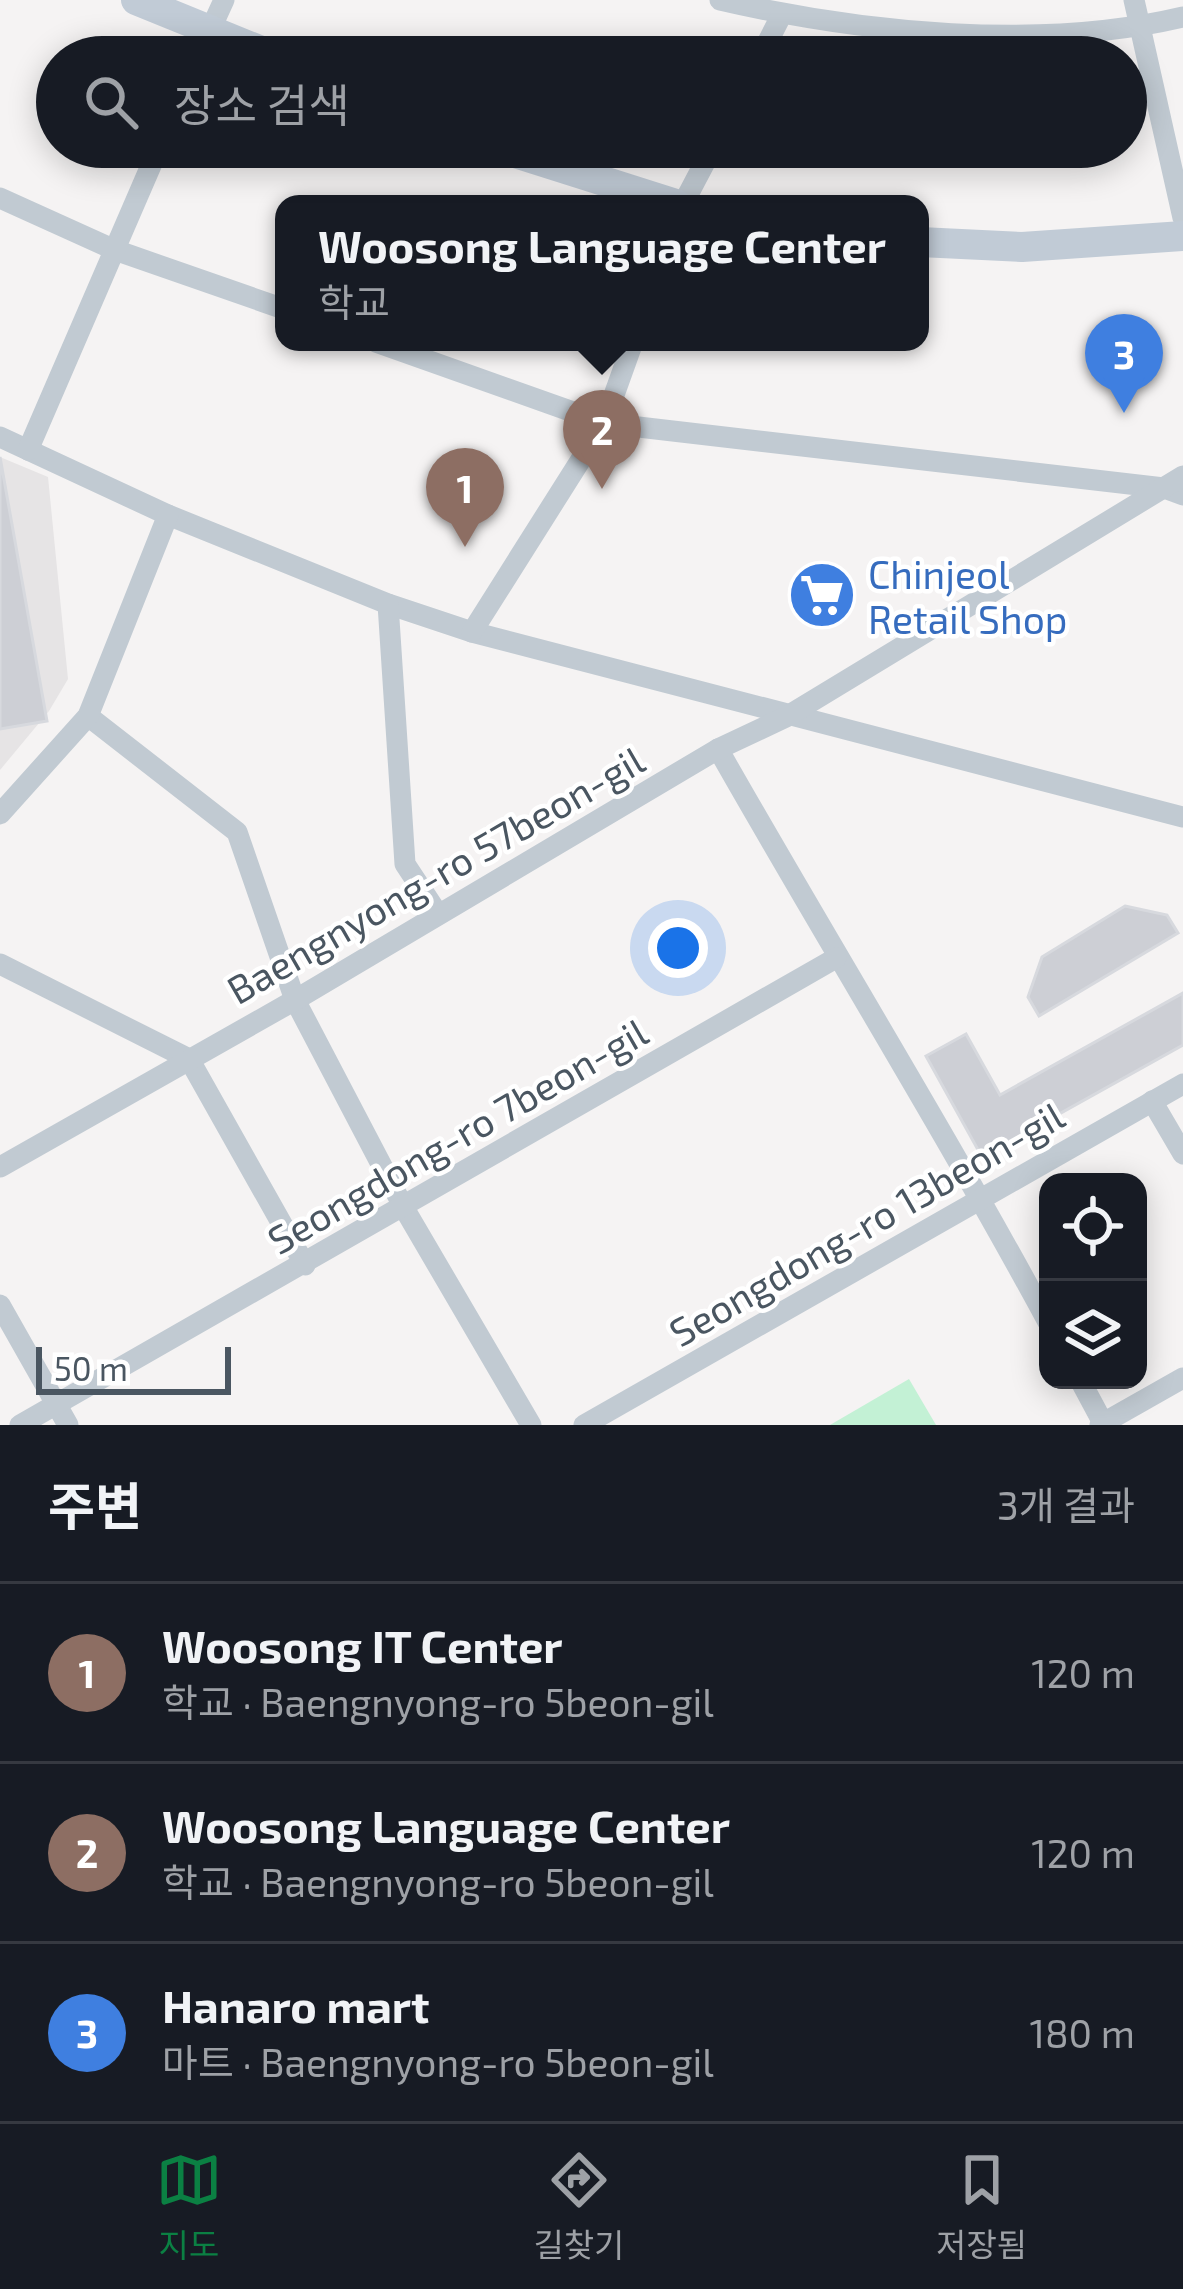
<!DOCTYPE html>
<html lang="ko">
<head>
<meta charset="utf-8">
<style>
	body { margin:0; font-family:"Exo 2","Noto Sans KR",sans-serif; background:#20242c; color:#f1f3f6 }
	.controls { position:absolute; right:36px; bottom:36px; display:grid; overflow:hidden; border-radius:24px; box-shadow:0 6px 30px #0003 }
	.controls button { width:108px; height:108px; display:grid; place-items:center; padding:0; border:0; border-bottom:3px solid #363941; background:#171b24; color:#f1f3f6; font:60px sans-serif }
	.scale { position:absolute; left:36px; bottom:30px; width:195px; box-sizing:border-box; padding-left:12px; border:6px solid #4a5661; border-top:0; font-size:33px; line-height:42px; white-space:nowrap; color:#4a5661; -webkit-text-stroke:9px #fff; paint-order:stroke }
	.you { position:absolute; left:678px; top:948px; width:42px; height:42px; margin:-30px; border:9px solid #fff; border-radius:50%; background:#1a73e8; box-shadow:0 0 0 18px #1a73e833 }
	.badge { display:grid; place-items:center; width:78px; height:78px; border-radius:50%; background:#0b8043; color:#fff; font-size:39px; font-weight:700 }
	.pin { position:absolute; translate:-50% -99px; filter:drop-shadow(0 3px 6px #0008) }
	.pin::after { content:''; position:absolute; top:63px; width:42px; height:36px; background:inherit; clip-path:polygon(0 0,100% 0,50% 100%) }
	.popup { position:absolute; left:275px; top:195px; width:654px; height:156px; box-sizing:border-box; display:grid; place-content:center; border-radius:24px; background:#171b24; filter:drop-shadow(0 3px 9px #0005); font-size:39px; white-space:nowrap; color:#9ea1a6 }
	.popup b { font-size:45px; color:#f1f3f6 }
	.popup::after { content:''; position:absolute; left:50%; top:100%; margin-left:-24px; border:24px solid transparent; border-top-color:#171b24 }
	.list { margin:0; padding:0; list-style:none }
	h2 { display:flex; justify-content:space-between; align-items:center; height:156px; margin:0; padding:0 48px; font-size:51px }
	h2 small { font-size:39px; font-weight:400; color:#9ea1a6 }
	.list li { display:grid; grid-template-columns:78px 1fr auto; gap:36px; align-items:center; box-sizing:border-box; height:180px; padding:0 48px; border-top:3px solid #363941 }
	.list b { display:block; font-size:45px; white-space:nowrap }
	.list p { margin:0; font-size:39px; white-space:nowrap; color:#9ea1a6 }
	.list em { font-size:39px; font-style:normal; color:#9ea1a6 }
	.icon { flex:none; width:66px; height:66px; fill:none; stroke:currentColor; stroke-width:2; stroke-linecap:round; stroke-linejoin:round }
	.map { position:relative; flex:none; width:1183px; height:1425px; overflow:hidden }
	.search { position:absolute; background:#171b24; box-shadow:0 6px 30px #0003; left:36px; right:36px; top:36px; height:132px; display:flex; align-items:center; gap:30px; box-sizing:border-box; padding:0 42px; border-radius:66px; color:#9ea1a6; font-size:45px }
	.sheet { height:696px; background:#171b24 }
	nav { display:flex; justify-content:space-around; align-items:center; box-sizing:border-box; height:168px; border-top:3px solid #363941; background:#171b24; font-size:33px; color:#9ea1a6 }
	nav a { display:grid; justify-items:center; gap:6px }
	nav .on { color:#0b8043 }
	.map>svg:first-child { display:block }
	.education { fill:#e6e4e5 }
	.green { fill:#c3f1d5 }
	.building { fill:#cdcfd5; stroke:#d7d9de; stroke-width:3 }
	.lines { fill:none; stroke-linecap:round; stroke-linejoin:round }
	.minor { stroke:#c1cad2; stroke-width:21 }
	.secondary { stroke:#c1cbd6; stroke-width:30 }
	.labels { text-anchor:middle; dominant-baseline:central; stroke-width:9; stroke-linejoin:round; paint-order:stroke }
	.shop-label { font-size:39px; fill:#366cbe; stroke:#fff; text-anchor:start }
	.street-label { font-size:39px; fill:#4a5661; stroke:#fff }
</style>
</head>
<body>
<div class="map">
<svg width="1183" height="1425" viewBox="0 0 1183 1425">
	<rect width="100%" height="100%" fill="#f5f3f3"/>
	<polygon class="education" points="0,457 48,477 68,679 49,711 0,770"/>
	<polygon class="green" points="909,1379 936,1425 830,1425"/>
	<g class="building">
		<polygon points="0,457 47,721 0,729"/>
		<polygon points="1125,906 1167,915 1178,933 1039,1016 1028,997 1042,957"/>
		<polygon points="1183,993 1183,1045 982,1157 926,1056 966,1034 1000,1095"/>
	</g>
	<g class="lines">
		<g class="minor">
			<path d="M720 0C862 33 1040 51 1183 17"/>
			<polyline points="1134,0 1183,218"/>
			<polyline points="198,57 224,0"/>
			<polyline points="760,57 782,14"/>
			<polyline points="0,198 115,250 284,309"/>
			<polyline points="683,204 713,147"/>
			<polyline points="376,342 604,423 1164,488 1183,495"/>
			<polyline points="0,437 168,515 388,604 472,632 1183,817"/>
			<polyline points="28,450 159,147"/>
			<polyline points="388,604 405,864 438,914"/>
			<polyline points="472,632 604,423 633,342"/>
			<polyline points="88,716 237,832 295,1000 404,1208 531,1425"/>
			<path d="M718 749C827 941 943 1128 1048 1322"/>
			<polyline points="0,814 88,716 168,515"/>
			<polyline points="0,964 189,1059 305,1265"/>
			<polyline points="1152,1101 1183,1154"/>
			<polyline points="0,1167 295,1000 718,749 786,717 1183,476"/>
			<polyline points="0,1305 68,1425"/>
			<polyline points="1080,1380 1103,1423"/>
			<polyline points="20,1425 836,958"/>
			<polyline points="584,1425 1183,1084"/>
			<polyline points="1100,1425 1183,1378"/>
		</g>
		<g class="secondary">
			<polyline points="136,0 276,57"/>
			<polyline points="496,147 676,204"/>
			<polyline points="920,242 1022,247 1183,236"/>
		</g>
	</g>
	<defs>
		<g id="supermarket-disc" transform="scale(3.45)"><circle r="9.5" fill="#3f7fe0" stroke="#fff"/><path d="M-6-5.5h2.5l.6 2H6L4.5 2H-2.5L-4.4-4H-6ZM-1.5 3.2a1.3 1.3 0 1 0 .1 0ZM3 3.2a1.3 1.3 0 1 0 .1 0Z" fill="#fff"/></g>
	</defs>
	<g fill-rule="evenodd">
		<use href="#supermarket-disc" x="822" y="595"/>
	</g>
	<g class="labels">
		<g class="shop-label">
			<text x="868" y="573">Chinjeol<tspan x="868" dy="45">Retail Shop</tspan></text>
		</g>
		<g class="street-label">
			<text transform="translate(435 874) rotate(-30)">Baengnyong-ro 57beon-gil</text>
			<text transform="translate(457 1135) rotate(-30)">Seongdong-ro 7beon-gil</text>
			<text transform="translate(866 1223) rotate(-30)">Seongdong-ro 13beon-gil</text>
		</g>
	</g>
</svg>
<div class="controls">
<button><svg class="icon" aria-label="locate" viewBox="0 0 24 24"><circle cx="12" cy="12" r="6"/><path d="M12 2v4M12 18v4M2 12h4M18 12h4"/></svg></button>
<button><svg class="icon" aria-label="layers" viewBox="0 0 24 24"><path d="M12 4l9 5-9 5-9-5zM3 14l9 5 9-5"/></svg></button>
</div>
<div class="scale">50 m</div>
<div class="you"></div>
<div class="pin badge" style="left:465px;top:547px;background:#8d6e63">1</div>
<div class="pin badge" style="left:602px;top:489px;background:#8d6e63">2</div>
<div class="popup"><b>Woosong Language Center</b>학교</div>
<div class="pin badge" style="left:1124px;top:413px;background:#3f7fe0">3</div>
<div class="search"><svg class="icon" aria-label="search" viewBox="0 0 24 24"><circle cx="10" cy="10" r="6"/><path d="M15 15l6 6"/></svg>장소 검색</div>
</div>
<section class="sheet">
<h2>주변<small>3개 결과</small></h2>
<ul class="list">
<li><span class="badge" style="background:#8d6e63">1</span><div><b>Woosong IT Center</b><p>학교 · Baengnyong-ro 5beon-gil</p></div><em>120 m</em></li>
<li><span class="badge" style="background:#8d6e63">2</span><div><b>Woosong Language Center</b><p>학교 · Baengnyong-ro 5beon-gil</p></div><em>120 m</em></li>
<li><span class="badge" style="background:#3f7fe0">3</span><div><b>Hanaro mart</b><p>마트 · Baengnyong-ro 5beon-gil</p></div><em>180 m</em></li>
</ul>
</section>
<nav>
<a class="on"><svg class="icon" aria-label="map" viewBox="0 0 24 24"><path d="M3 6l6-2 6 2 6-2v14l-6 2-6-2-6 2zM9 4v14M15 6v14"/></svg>지도</a>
<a><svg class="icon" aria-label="directions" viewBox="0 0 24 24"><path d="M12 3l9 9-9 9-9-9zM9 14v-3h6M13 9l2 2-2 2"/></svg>길찾기</a>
<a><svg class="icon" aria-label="saved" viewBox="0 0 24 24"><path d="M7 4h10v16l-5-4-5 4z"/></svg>저장됨</a>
</nav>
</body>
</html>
